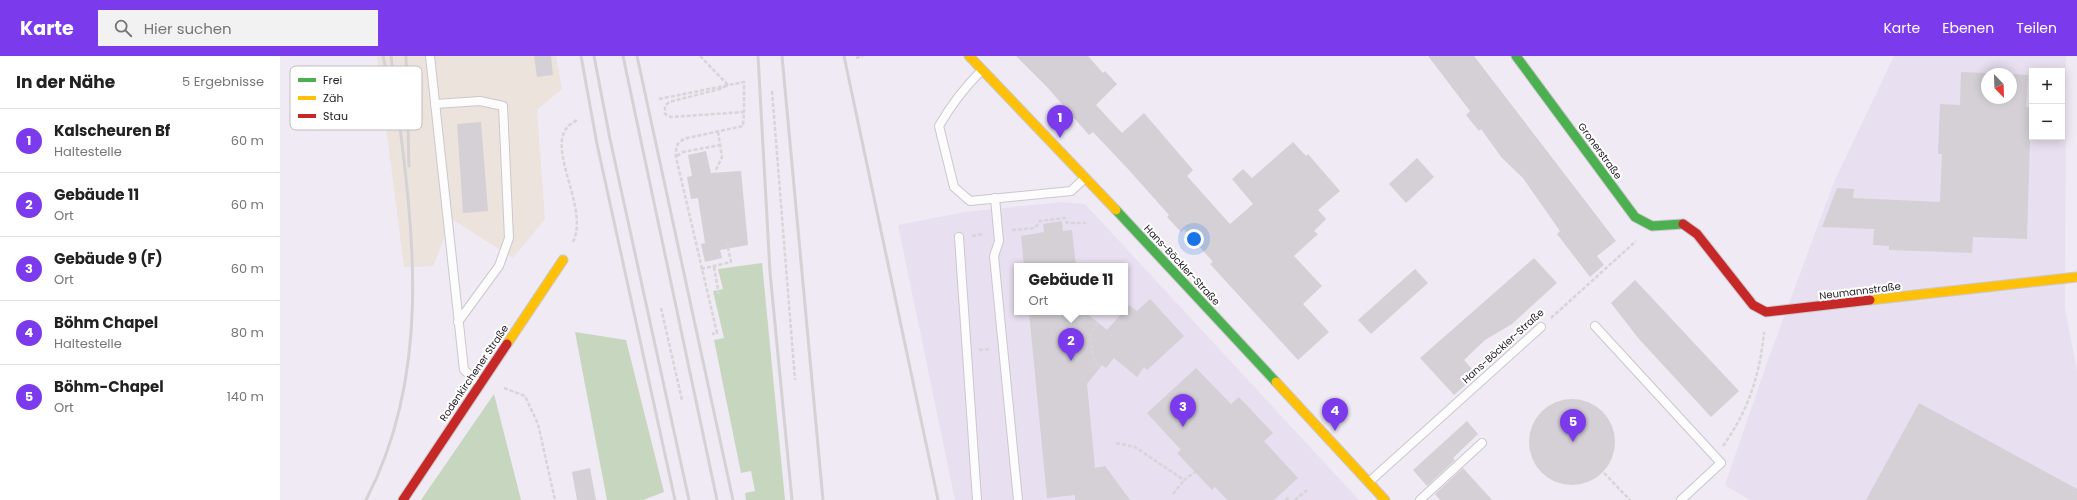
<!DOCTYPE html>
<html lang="de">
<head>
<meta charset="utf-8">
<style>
	body { margin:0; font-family:Poppins,sans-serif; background:#f2f2f2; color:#222 }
	.controls { position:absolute; right:12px; top:12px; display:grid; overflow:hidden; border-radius:0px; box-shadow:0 2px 10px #0003 }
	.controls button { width:36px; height:36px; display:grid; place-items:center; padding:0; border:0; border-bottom:1px solid #e0e0e0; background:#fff; color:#222; font:20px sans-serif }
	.compass { position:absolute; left:1701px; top:12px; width:36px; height:36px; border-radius:50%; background:#fff; box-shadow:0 2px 10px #0003; rotate:157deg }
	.you { position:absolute; left:914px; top:183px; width:14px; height:14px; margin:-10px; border:3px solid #fff; border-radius:50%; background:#1a73e8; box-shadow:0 0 0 6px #1a73e833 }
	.badge { display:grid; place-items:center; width:26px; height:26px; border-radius:50%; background:#7c3aed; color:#fff; font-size:13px; font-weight:700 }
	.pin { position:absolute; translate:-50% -33px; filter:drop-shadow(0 1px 2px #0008) }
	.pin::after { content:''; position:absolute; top:21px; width:14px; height:12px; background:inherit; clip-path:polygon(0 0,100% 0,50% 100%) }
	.popup { position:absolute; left:734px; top:207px; width:114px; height:52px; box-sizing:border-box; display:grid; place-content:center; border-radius:0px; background:#fff; filter:drop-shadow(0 1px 3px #0005); font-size:13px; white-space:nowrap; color:#767676 }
	.popup b { font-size:15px; color:#222 }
	.popup::after { content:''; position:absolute; left:50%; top:100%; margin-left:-8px; border:8px solid transparent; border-top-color:#fff }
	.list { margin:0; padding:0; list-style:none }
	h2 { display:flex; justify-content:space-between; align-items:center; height:52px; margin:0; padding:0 16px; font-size:17px }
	h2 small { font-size:13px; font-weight:400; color:#767676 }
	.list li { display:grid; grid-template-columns:26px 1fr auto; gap:12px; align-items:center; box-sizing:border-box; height:64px; padding:0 16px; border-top:1px solid #e0e0e0 }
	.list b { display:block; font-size:15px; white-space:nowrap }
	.list p { margin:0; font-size:13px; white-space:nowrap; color:#767676 }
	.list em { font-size:13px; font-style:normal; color:#767676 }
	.icon { flex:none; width:22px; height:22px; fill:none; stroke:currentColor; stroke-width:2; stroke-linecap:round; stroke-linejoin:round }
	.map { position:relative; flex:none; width:1797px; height:444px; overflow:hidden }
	header { display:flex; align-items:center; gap:24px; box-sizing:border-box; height:56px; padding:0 20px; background:#7c3aed; color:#fff }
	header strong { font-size:19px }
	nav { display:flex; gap:22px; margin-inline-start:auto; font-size:14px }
	.search { width:280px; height:36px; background:#f2f2f2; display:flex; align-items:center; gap:10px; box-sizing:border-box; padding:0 14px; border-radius:0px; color:#767676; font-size:15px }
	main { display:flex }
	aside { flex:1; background:#fff }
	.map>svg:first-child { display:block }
	.built { fill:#e8dff0; fill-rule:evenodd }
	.industrial { fill:#ede3dd }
	.green { fill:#c7d7bf }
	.building { fill:#d4d0d6 }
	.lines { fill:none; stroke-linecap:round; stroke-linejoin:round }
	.lane-casing { stroke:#cbc7ce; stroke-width:10 }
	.fast-casing { stroke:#cbc7ce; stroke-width:11 }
	.slow-casing { stroke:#cbc7ce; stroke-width:11 }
	.jam-casing { stroke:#cbc7ce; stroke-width:11 }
	.path { stroke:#d6d5d7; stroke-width:2.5; stroke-dasharray:4 2; stroke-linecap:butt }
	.lane { stroke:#fdfcfd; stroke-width:8 }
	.fast { stroke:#4caf50; stroke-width:9 }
	.slow { stroke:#ffc107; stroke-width:9 }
	.jam { stroke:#c62828; stroke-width:9 }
	.rail { stroke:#d4d2d4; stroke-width:3 }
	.labels { text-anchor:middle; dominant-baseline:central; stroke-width:4; stroke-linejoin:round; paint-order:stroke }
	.street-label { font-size:10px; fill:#252228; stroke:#fff }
	.key { fill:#fff; stroke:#bebdbe; stroke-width:1 }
	.key-label { font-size:11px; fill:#252228 }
</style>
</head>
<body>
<header>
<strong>Karte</strong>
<div class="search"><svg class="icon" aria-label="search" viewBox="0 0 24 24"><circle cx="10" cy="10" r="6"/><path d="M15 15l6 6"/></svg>Hier suchen</div>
<nav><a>Karte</a><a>Ebenen</a><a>Teilen</a></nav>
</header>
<main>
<aside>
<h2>In der Nähe<small>5 Ergebnisse</small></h2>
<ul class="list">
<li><span class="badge">1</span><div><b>Kalscheuren Bf</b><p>Haltestelle</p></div><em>60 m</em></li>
<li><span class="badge">2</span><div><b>Gebäude 11</b><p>Ort</p></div><em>60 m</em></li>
<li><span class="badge">3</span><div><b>Gebäude 9 (F)</b><p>Ort</p></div><em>60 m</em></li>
<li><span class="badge">4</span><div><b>Böhm Chapel</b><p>Haltestelle</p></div><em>80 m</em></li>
<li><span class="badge">5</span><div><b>Böhm-Chapel</b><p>Ort</p></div><em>140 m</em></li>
</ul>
</aside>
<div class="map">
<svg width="1797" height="444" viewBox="0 0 1797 444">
	<rect width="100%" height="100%" fill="#efeaf3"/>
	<g class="built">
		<path d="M1614 0H1786L1785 252 1797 316V444H1470L1445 429 1487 307 1554 126ZM1752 15H1782V81H1752ZM1707 18H1731V42H1707Z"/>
		<path d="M782 146 805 148 1079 444H675L618 169 685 156ZM737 210H845V256H737Z"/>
	</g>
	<polygon class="industrial" points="97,0 276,0 282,33 257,54 265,163 233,202 172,163 153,210 124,211"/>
	<g class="green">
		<polygon points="482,207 505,444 466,444 465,437 475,435 471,415 461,417 434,284 444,282 433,235 443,233 438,213"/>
		<polygon points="295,276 346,284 384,436 363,444 327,444"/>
		<polygon points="214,338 241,444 141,444"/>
	</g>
	<g class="building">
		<polygon points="254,0 271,0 273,19 257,21"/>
		<polygon points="736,0 808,0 823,17 825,15 837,28 816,49 842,77 864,57 913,114 907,120 950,168 973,148 952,123 963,113 972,122 1013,86 1026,100 1028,98 1060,135 1038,154 1046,163 1034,175 1038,178 1014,200 1042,230 1023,248 1049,276 1018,304 930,208 933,206 904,173 901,176 887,161 889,159 848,113 813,76 809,79 767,31"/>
		<polygon points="1148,0 1194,0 1336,185 1317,200 1324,209 1310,221 1277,178 1280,175 1243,122 1222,102 1201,73 1199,75 1186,59 1190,55"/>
		<polygon points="1681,16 1726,18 1707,18 1707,42 1731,42 1731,18 1748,19 1746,51 1751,51 1747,183 1693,181 1692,197 1609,194 1609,190 1593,189 1594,173 1542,171 1557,132 1574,133 1573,142 1660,146 1662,98 1658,98 1660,48 1680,49"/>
		<polygon points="201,66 208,155 183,157 177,68"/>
		<polygon points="426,95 431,117 461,115 468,189 440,194 442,202 425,206 421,188 425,187 418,142 411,143 407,121 412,120 408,99"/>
		<polygon points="1137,102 1154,121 1126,147 1109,128"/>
		<polygon points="782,165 783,175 792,174 796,210 744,210 741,180 764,176 763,168"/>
		<polygon points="1254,202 1277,227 1232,268 1205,284 1184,304 1197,319 1174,339 1140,302"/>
		<polygon points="1135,213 1148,227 1091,278 1078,264"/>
		<polygon points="1355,224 1459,335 1431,361 1359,283 1331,247"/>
		<polygon points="870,243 904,280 867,314 864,311 857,321 834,302 826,312 822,309 807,328 815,412 825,410 850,444 795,444 795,439 767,442 749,256 805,256 827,274 843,256 845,256 849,249 857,255"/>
		<polygon points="916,312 951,348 959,341 993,377 984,385 1018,422 994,444 947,444 935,431 932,434 897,397 901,394 867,357"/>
		<circle cx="1292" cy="386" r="43"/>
		<polygon points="1639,347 1797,433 1797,444 1586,444"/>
		<polygon points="1187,365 1198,378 1173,402 1175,404 1147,430 1133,414"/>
		<polygon points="310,412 316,444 297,444 292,416"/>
		<polygon points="1183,412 1212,444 1160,444 1155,438"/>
	</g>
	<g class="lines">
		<g class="lane-casing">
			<g id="lane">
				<polyline points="150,0 184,314 199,327"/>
				<path d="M701 15C684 32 671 49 659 70L674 131 690 145 791 135 805 122"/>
				<polyline points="155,48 200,45 223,50 229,182 219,210 178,266"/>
				<polyline points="715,142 719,185 714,200 738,444"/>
				<polyline points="679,181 697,444"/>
				<polyline points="1315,270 1441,407 1401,444"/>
				<polyline points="1089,426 1261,271"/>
				<polyline points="1140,444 1202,387"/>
			</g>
		</g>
		<g class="fast-casing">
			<g id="fast">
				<polyline points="1236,0 1355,161 1372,170 1403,168"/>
				<polyline points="836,154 996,326"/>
			</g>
		</g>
		<g class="slow-casing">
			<g id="slow">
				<polyline points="689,0 836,154"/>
				<polyline points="1590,244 1797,221"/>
				<polyline points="227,288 283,204"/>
				<polyline points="996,326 1105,444"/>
			</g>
		</g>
		<g class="jam-casing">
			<g id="jam">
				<polyline points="1403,168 1417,178 1473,249 1486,256 1590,244"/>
				<polyline points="123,444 227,288"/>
			</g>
		</g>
		<g class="path">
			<path d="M420 0 448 29 440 33 389 46 385 50V58L391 61 464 56 463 70 407 82C396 86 396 90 396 101L437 277 432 278"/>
			<polyline points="576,2 583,0"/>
			<polyline points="492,35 515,324"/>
			<polyline points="379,43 464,26 464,56"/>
			<polyline points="397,100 403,96 440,89"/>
			<polyline points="436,114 442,101 438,76"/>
			<polyline points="732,174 755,172 760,165 785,162 787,167 806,167"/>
			<polyline points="692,180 704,178"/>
			<path d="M293 186C309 154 269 97 286 73 288 69 295 66 298 63"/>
			<polyline points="434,211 439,239"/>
			<polyline points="421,213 451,206 447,187"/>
			<polyline points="381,252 402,344"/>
			<polyline points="1271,262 1356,185"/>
			<polyline points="818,267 810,280 813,301 819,313"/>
			<polyline points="699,294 710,293"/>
			<polyline points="224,332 245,340 258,368 275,444"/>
			<polyline points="836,387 855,391 904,424 915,416"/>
			<path d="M1443 390C1468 355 1480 319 1484 276"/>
			<polyline points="1324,417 1350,444"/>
			<polyline points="893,438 904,424"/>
			<polyline points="1006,444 1007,442 1009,444"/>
			<polyline points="1015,444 1027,434"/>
		</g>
		<use href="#lane" class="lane"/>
		<use href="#fast" class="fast"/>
		<use href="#slow" class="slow"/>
		<use href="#jam" class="jam"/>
		<g class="rail">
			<polyline points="103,0 110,31"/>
			<polyline points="126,0 129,110"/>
			<polyline points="301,0 317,88 395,444"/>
			<polyline points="314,0 330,83 409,444"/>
			<polyline points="343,0 437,444"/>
			<polyline points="357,0 453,444"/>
			<polyline points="478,0 490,216 512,444"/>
			<polyline points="502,0 543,444"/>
			<polyline points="564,0 658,444"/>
			<path d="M86 444C159 304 129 149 111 0"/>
		</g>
	</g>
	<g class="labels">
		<g class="street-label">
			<text transform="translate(1320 95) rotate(54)">Gronerstraße</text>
			<text transform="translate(902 209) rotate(47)">Hans-Böckler-Straße</text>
			<text transform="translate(1580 235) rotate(-7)">Neumannstraße</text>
			<text transform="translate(1223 290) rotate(-42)">Hans-Böckler-Straße</text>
			<text transform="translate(194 317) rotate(-56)">Rodenkirchener Straße</text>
		</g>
	</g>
	<rect x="10" y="10" width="132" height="64" rx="6" class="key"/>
	<rect x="18" y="22" width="18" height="4" fill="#4caf50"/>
	<rect x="18" y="40" width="18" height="4" fill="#ffc107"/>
	<rect x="18" y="58" width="18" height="4" fill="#c62828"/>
	<g class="key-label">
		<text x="43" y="28">Frei</text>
		<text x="43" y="46">Zäh</text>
		<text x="43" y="64">Stau</text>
	</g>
</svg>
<div class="controls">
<button>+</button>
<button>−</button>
</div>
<svg class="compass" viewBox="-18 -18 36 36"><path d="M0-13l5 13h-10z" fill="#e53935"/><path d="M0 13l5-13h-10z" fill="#767676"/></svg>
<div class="you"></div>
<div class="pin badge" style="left:780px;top:82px">1</div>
<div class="pin badge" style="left:791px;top:305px">2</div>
<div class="popup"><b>Gebäude 11</b>Ort</div>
<div class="pin badge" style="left:903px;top:371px">3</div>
<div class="pin badge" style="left:1055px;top:375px">4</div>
<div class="pin badge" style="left:1293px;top:386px">5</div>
</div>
</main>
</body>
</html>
